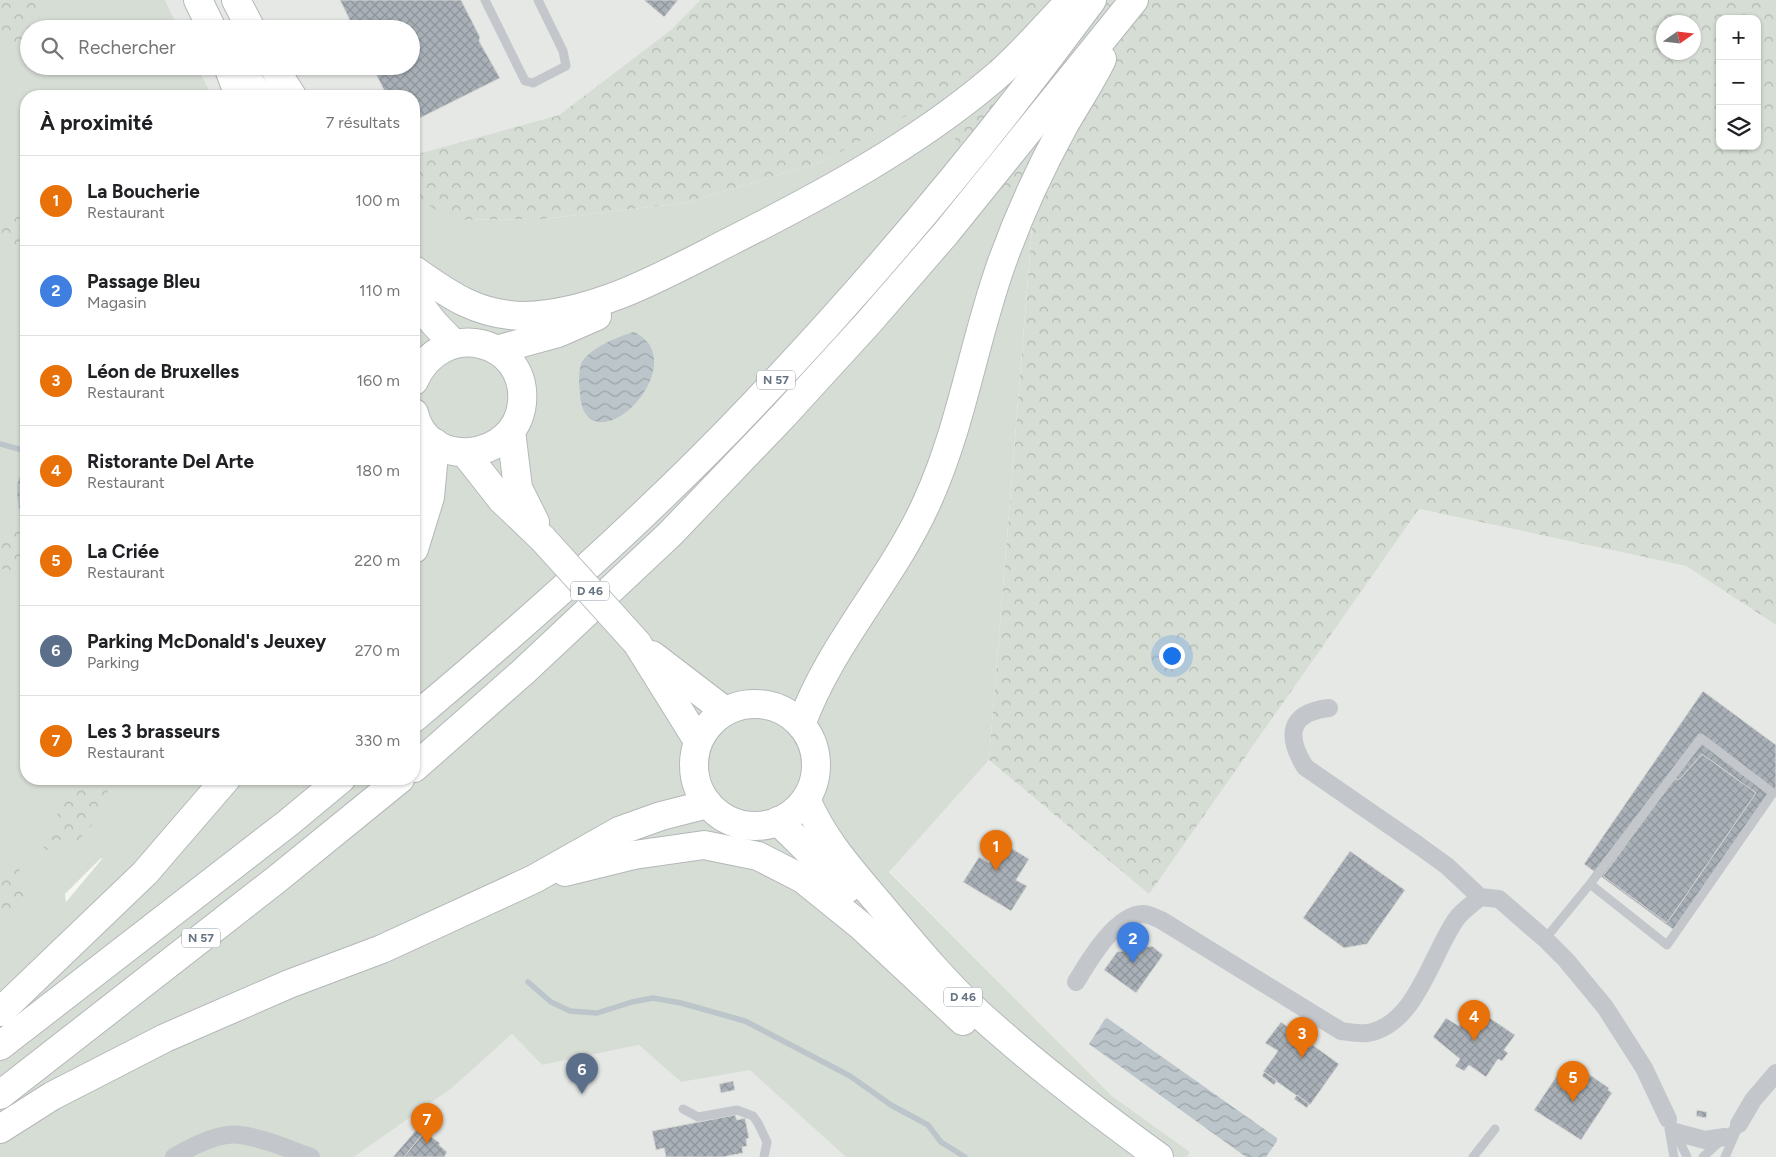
<!DOCTYPE html>
<html lang="fr">
<head>
<meta charset="utf-8">
<style>
	body { margin:0; font-family:Figtree,sans-serif; background:#f6f6f6; color:#202124 }
	.controls { position:absolute; right:15px; top:15px; display:grid; overflow:hidden; border-radius:10px; box-shadow:0 1px 4px #0004 }
	.controls button { width:45px; height:45px; display:grid; place-items:center; padding:0; border:0; border-bottom:1px solid #e0e0e0; background:#fff; color:#202124; font:25px sans-serif }
	.compass { position:absolute; left:1656px; top:15px; width:45px; height:45px; border-radius:50%; background:#fff; box-shadow:0 1px 4px #0004; rotate:76deg }
	.you { position:absolute; left:1171px; top:655px; width:18px; height:18px; margin:-12px; border:4px solid #fff; border-radius:50%; background:#1a73e8; box-shadow:0 0 0 8px #1a73e833 }
	.badge { display:grid; place-items:center; width:32px; height:32px; border-radius:50%; background:#2563eb; color:#fff; font-size:16px; font-weight:700 }
	.pin { position:absolute; translate:-50% -41px; filter:drop-shadow(0 1px 2px #0008) }
	.pin::after { content:''; position:absolute; top:26px; width:18px; height:15px; background:inherit; clip-path:polygon(0 0,100% 0,50% 100%) }
	.list { margin:0; padding:0; list-style:none }
	h2 { display:flex; justify-content:space-between; align-items:center; height:65px; margin:0; padding:0 20px; font-size:21px }
	h2 small { font-size:16px; font-weight:400; color:#757577 }
	.list li { display:grid; grid-template-columns:32px 1fr auto; gap:15px; align-items:center; box-sizing:border-box; height:90px; padding:0 20px; border-top:1px solid #e0e0e0 }
	.list b { display:block; font-size:19px; white-space:nowrap }
	.list p { margin:0; font-size:16px; white-space:nowrap; color:#757577 }
	.list em { font-size:16px; font-style:normal; color:#757577 }
	.icon { flex:none; width:28px; height:28px; fill:none; stroke:currentColor; stroke-width:2; stroke-linecap:round; stroke-linejoin:round }
	.map { position:relative; flex:none; width:1776px; height:1157px; overflow:hidden }
	.search { position:absolute; background:#fff; box-shadow:0 1px 4px #0004; left:20px; top:20px; width:400px; height:55px; display:flex; align-items:center; gap:12px; box-sizing:border-box; padding:0 18px; border-radius:28px; color:#757577; font-size:19px }
	.panel { position:absolute; background:#fff; box-shadow:0 1px 4px #0004; left:20px; top:90px; width:400px; height:695px; border-radius:20px }
	.map>svg:first-child { display:block }
	.built { fill:#e6e8e6 }
	.grass { fill:#d6ddd4; fill-rule:evenodd }
	.forest { fill:url(#forest-crowns); fill-rule:evenodd }
	.water { fill:url(#water-waves) }
	.lines { fill:none; stroke-linecap:round; stroke-linejoin:round }
	.stream { stroke:#bbc5ca; stroke-width:5.5 }
	.building { fill:url(#building-cross-hatch); stroke:#d7d7d5 }
	.primary-casing { stroke:#b4b8bc; stroke-width:30 }
	.highway-casing { stroke:#b4b7ba; stroke-width:30 }
	.lane { stroke:#c3c6ca; stroke-width:9 }
	.street { stroke:#c3c6ca; stroke-width:18 }
	.primary { stroke:#fff; stroke-width:28 }
	.highway { stroke:#fff; stroke-width:28 }
	.primary-bridge-casing { stroke:#b4b8bc; stroke-width:30; stroke-linecap:butt }
	.primary-bridge { stroke:#fff; stroke-width:28 }
	.labels { text-anchor:middle; dominant-baseline:central; stroke-width:5; stroke-linejoin:round; paint-order:stroke }
	.shield { fill:#fff; stroke:#939da8; stroke-width:1 }
	.shield-label { font-size:12px; font-weight:bold; fill:#657383 }
</style>
</head>
<body>
<div class="map">
<svg width="1776" height="1157" viewBox="0 0 1776 1157">
	<defs>
		<pattern id="forest-crowns" width="20" height="18" patternUnits="userSpaceOnUse" patternTransform="scale(1.25)"><rect width="20" height="18" fill="#d6ddd4"/><path d="M2 6a3 3 0 1 1 6 0M12 15a3 3 0 1 1 6 0" fill="none" stroke="#b1b8b1"/></pattern>
		<pattern id="water-waves" width="16" height="10" patternUnits="userSpaceOnUse" patternTransform="scale(1.25)"><rect width="16" height="10" fill="#bbc5ca"/><path d="M0 5q4-4 8 0t8 0" fill="none" stroke="#9ca4a9"/></pattern>
		<pattern id="building-cross-hatch" width="8" height="8" patternUnits="userSpaceOnUse" patternTransform="scale(1.25)"><rect width="8" height="8" fill="#a9b0b7"/><path d="M0 0l8 8M0 8l8-8" fill="none" stroke="#8d949a"/></pattern>
	</defs>
	<rect width="100%" height="100%" fill="#f6f6f2"/>
	<g class="built">
		<polygon points="165,0 700,0 672,29 559,115 414,155 414,96 212,96 197,66 411,66 411,29 179,29"/>
		<polygon points="1419,509 1686,566 1776,625 1776,1157 1187,1157 1190,1152 1112,1096 889,871 989,760 1149,893"/>
		<polygon points="512,1034 542,1065 639,1045 681,1082 750,1069 846,1157 354,1157 452,1088"/>
	</g>
	<path class="grass" d="M0 0H165L179 29H29V66H197L212 96H26V779H414V194L450 220 542 219 686 203 822 162 926 104 1032 228 989 760 889 872 1112 1096 1190 1152 1187 1157H846L750 1070 681 1082 639 1045 542 1065 512 1034 452 1088 354 1157H0ZM101 858 102 859 66 902 65 894Z"/>
	<g class="forest">
		<polygon points="0,0 43,0 39,21 52,29 29,29 29,46 20,42 0,43"/>
		<path d="M700 0H1776V625L1686 566 1419 509 1149 894 989 760 1032 229 926 105 822 162 686 203 542 219 450 220 414 195V155L559 115 672 29ZM1720 19H1757V146H1720ZM1664 22H1694V52H1664Z"/>
		<polygon points="76,66 118,66 115,72 87,71"/>
		<polygon points="0,212 13,213 26,221 26,253 3,235 0,236"/>
		<polygon points="0,528 18,530 26,538 26,578 0,568"/>
		<path d="M88 779 110 780 103 813 74 845 46 850 39 841 55 829C58 802 65 792 88 779Z"/>
		<polygon points="19,868 25,895 13,914 0,925 0,873"/>
	</g>
	<g class="water">
		<path d="M634 332C687 357 622 439 591 419 583 414 580 402 580 392 579 383 578 371 582 362 590 348 619 336 634 332Z"/>
		<path d="M26 467V530C19 511 10 483 26 467Z"/>
		<polygon points="1107,1018 1277,1138 1277,1141 1266,1157 1246,1157 1089,1044 1105,1019"/>
	</g>
	<g class="lines">
		<g class="stream">
			<polyline points="0,444 26,451"/>
			<polyline points="528,982 551,1002 570,1011 597,1013 632,1002 653,998 681,1003 745,1021 850,1076 891,1105 928,1125 941,1142 965,1157"/>
		</g>
	</g>
	<g class="building">
		<polygon points="340,0 461,0 480,37 479,41 500,78 414,121 414,96 387,96 372,66 411,66 411,29 354,29"/>
		<polygon points="644,0 678,0 664,17"/>
		<polygon points="1703,691 1776,745 1776,793 1674,930 1584,864"/>
		<polygon points="1702,754 1756,793 1667,923 1603,876 1674,779 1680,779"/>
		<polygon points="1001,842 1029,859 1016,880 1027,886 1011,911 963,882 979,857 989,863"/>
		<polygon points="1350,851 1405,890 1367,944 1344,948 1303,918"/>
		<polygon points="1152,946 1163,955 1136,993 1104,970 1117,952"/>
		<polygon points="1472,1006 1515,1035 1504,1050 1508,1053 1502,1061 1498,1059 1486,1077 1469,1065 1464,1071 1455,1066 1460,1059 1433,1037 1446,1018 1459,1026"/>
		<polygon points="1281,1022 1339,1064 1310,1105 1263,1072 1278,1051 1265,1043"/>
		<polygon points="1574,1064 1609,1088 1608,1090 1612,1093 1581,1140 1534,1110 1562,1068 1568,1072"/>
		<polygon points="1264,1072 1277,1081 1274,1085 1262,1076"/>
		<polygon points="733,1081 735,1090 721,1093 719,1084"/>
		<polygon points="1297,1095 1309,1104 1307,1108 1294,1099"/>
		<polygon points="1697,1110 1707,1112 1706,1118 1696,1116"/>
		<polygon points="735,1115 737,1120 745,1118 749,1138 746,1139 747,1146 742,1147 743,1153 723,1157 666,1157 664,1148 656,1150 652,1131"/>
		<polygon points="417,1129 423,1134 404,1157 393,1157"/>
		<polygon points="424,1132 440,1143 439,1145 447,1152 444,1157 404,1157"/>
	</g>
	<g class="lines">
		<g class="primary-casing">
			<g id="primary">
				<polyline points="198,0 212,29"/>
				<polyline points="236,0 251,29"/>
				<polyline points="237,66 260,96"/>
				<polyline points="273,66 292,96"/>
				<polyline points="414,297 433,322 453,343"/>
				<path d="M414 381C442 317 528 339 522 403 516 462 427 471 414 413"/>
				<polyline points="511,431 518,488 535,522"/>
				<polyline points="465,453 502,500 543,539"/>
				<polyline points="637,643 698,741"/>
				<polyline points="652,655 725,711"/>
				<circle cx="755" cy="765" r="61"/>
				<path d="M806 799C823 839 849 868 877 901 909 939 941 979 978 1013 1035 1065 1097 1112 1159 1157"/>
				<polyline points="778,821 847,889"/>
			</g>
		</g>
		<g class="highway-casing">
			<g id="highway">
				<polyline points="228,66 239,96"/>
				<path d="M414 270C449 295 479 316 525 316 597 314 666 274 729 242 820 196 914 146 993 79 1021 56 1045 26 1071 0"/>
				<polyline points="496,350 558,333 597,316"/>
				<polyline points="414,549 430,497 435,443"/>
				<path d="M414 718C532 619 648 516 754 404 875 277 988 141 1092 0"/>
				<path d="M801 725C830 644 892 580 927 502 962 425 973 344 1001 265 1018 217 1039 171 1063 127 1076 104 1091 82 1102 59"/>
				<polyline points="414,768 523,672 670,534 784,415 869,322 946,233 1134,0"/>
				<polyline points="565,872 634,855 704,845 758,856 803,879 860,925 963,1021"/>
				<polyline points="0,1012 145,873 226,779"/>
				<polyline points="0,1046 288,823 341,779"/>
				<polyline points="0,1095 277,879 400,779"/>
				<polyline points="0,1129 52,1096 165,1038 289,984 382,949 534,879 619,831 661,816 708,804"/>
			</g>
		</g>
		<g class="lane">
			<polyline points="485,0 525,81 533,83 566,66 563,51 538,0"/>
			<polyline points="1545,939 1590,884 1701,738 1773,793 1667,945 1590,884"/>
			<polyline points="683,1109 698,1117 737,1110 753,1116 758,1123 767,1142 764,1157"/>
			<polyline points="1669,1129 1674,1157"/>
			<polyline points="1675,1132 1687,1157"/>
			<polyline points="1473,1157 1495,1129"/>
			<polyline points="1703,1157 1739,1124"/>
			<polyline points="1725,1157 1736,1132"/>
		</g>
		<g class="street">
			<path d="M1329 708C1288 713 1286 736 1305 767L1418 845 1447 866 1480 897 1499 899 1545 939 1566 960 1605 1007 1644 1068 1668 1119"/>
			<path d="M1076 982C1088 962 1116 914 1143 914 1149 914 1156 918 1161 920L1341 1031C1349 1032 1360 1034 1368 1033 1417 1024 1432 952 1457 918 1463 910 1473 904 1480 897"/>
			<polyline points="1739,1124 1753,1100 1776,1073"/>
			<polyline points="1675,1132 1705,1140 1725,1137"/>
			<path d="M174 1157C191 1147 220 1132 240 1135 264 1138 288 1149 311 1157"/>
		</g>
		<use href="#primary" class="primary"/>
		<use href="#highway" class="highway"/>
		<g class="primary-bridge-casing">
			<polyline id="primary-bridge" points="543,539 637,643"/>
		</g>
		<use href="#primary-bridge" class="primary-bridge"/>
	</g>
	<g class="labels">
		<g class="shield">
			<rect x="757" y="370.5" width="38" height="19" rx="4"/>
			<rect x="571" y="581.5" width="38" height="19" rx="4"/>
			<rect x="182" y="928.5" width="38" height="19" rx="4"/>
			<rect x="944" y="987.5" width="38" height="19" rx="4"/>
		</g>
		<g class="shield-label">
			<text x="776" y="380">N 57</text>
			<text x="590" y="591">D 46</text>
			<text x="201" y="938">N 57</text>
			<text x="963" y="997">D 46</text>
		</g>
	</g>
</svg>
<div class="controls">
<button>+</button>
<button>−</button>
<button><svg class="icon" aria-label="layers" viewBox="0 0 24 24"><path d="M12 4l9 5-9 5-9-5zM3 14l9 5 9-5"/></svg></button>
</div>
<svg class="compass" viewBox="-18 -18 36 36"><path d="M0-13l5 13h-10z" fill="#e53935"/><path d="M0 13l5-13h-10z" fill="#757577"/></svg>
<div class="you"></div>
<div class="pin badge" style="left:996px;top:871px;background:#e8710a">1</div>
<div class="pin badge" style="left:1133px;top:963px;background:#3f7fe0">2</div>
<div class="pin badge" style="left:1302px;top:1058px;background:#e8710a">3</div>
<div class="pin badge" style="left:1474px;top:1041px;background:#e8710a">4</div>
<div class="pin badge" style="left:1573px;top:1102px;background:#e8710a">5</div>
<div class="pin badge" style="left:582px;top:1094px;background:#5c6f8a">6</div>
<div class="pin badge" style="left:427px;top:1144px;background:#e8710a">7</div>
<div class="search"><svg class="icon" aria-label="search" viewBox="0 0 24 24"><circle cx="10" cy="10" r="6"/><path d="M15 15l6 6"/></svg>Rechercher</div>
<section class="panel">
<h2>À proximité<small>7 résultats</small></h2>
<ul class="list">
<li><span class="badge" style="background:#e8710a">1</span><div><b>La Boucherie</b><p>Restaurant</p></div><em>100 m</em></li>
<li><span class="badge" style="background:#3f7fe0">2</span><div><b>Passage Bleu</b><p>Magasin</p></div><em>110 m</em></li>
<li><span class="badge" style="background:#e8710a">3</span><div><b>Léon de Bruxelles</b><p>Restaurant</p></div><em>160 m</em></li>
<li><span class="badge" style="background:#e8710a">4</span><div><b>Ristorante Del Arte</b><p>Restaurant</p></div><em>180 m</em></li>
<li><span class="badge" style="background:#e8710a">5</span><div><b>La Criée</b><p>Restaurant</p></div><em>220 m</em></li>
<li><span class="badge" style="background:#5c6f8a">6</span><div><b>Parking McDonald's Jeuxey</b><p>Parking</p></div><em>270 m</em></li>
<li><span class="badge" style="background:#e8710a">7</span><div><b>Les 3 brasseurs</b><p>Restaurant</p></div><em>330 m</em></li>
</ul>
</section>
</div>
</body>
</html>
